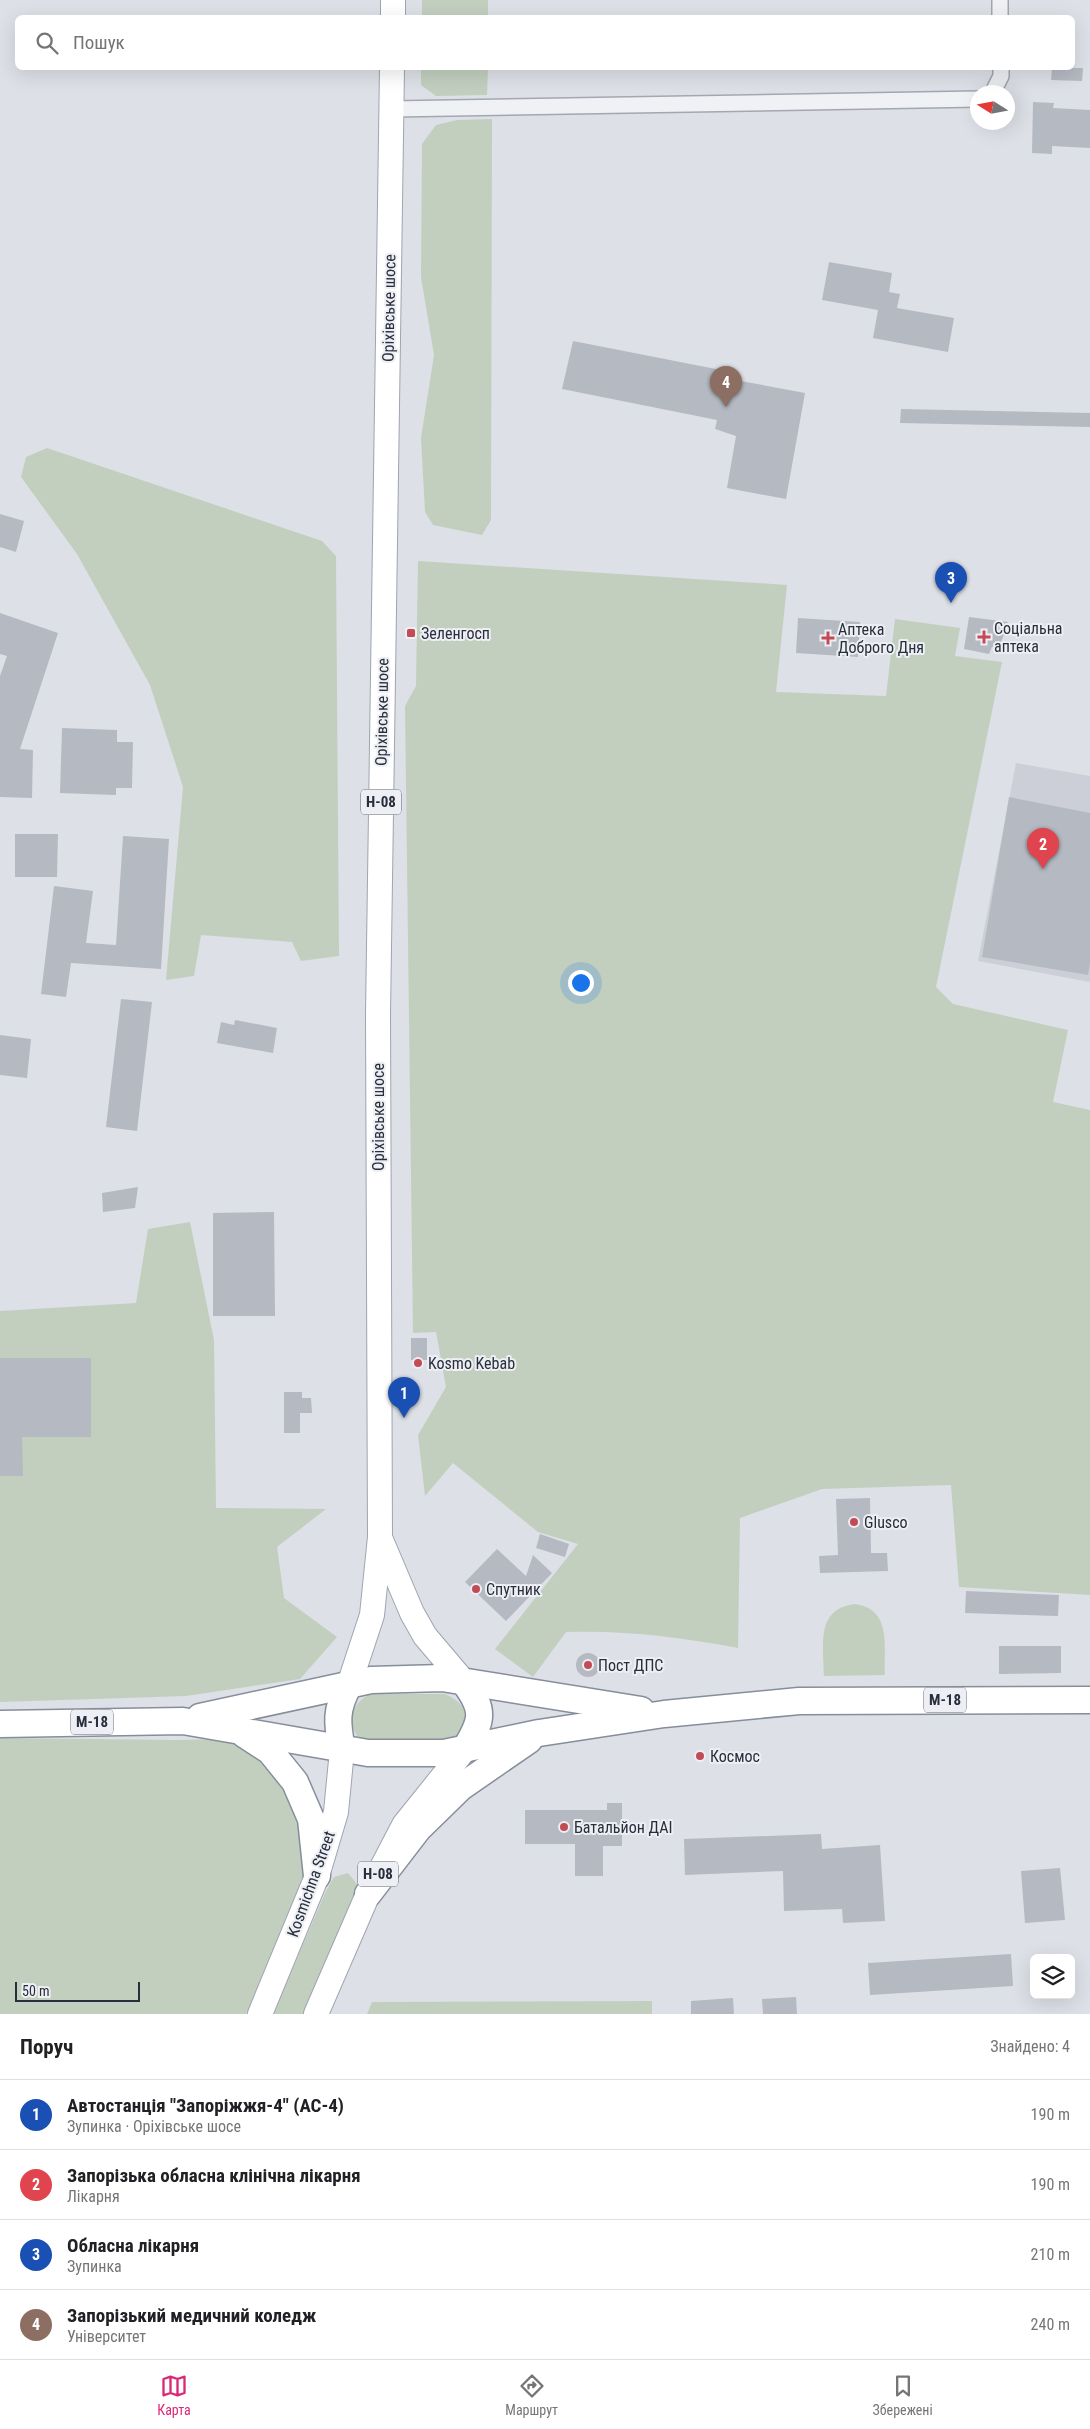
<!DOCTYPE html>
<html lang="uk">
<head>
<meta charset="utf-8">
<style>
	body { margin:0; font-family:"Roboto Condensed",sans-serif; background:#f2f2f2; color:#202124 }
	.controls { position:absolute; right:15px; bottom:15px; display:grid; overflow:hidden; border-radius:8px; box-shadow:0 5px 20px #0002 }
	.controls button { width:45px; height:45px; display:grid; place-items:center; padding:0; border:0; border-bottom:1px solid #e0e0e0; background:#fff; color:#202124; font:25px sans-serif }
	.compass { position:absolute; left:970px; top:85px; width:45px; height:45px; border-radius:50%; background:#fff; box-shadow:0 5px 20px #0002; rotate:281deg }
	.scale { position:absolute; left:15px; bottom:12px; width:125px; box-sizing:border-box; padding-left:5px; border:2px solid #282e3b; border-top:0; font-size:14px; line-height:18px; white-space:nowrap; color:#282e3b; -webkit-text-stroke:4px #edeff4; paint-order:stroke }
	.you { position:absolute; left:580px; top:982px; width:18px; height:18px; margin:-12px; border:4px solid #fff; border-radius:50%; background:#1a73e8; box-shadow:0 0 0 8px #1a73e833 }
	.badge { display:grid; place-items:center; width:32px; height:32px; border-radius:50%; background:#db2777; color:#fff; font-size:16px; font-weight:700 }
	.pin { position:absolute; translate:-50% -41px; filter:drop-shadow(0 1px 2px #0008) }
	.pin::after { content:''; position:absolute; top:26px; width:18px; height:15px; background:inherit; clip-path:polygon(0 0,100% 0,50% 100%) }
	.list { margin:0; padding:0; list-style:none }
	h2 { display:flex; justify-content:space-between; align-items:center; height:65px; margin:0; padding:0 20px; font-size:21px }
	h2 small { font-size:16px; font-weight:400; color:#757577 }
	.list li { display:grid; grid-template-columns:32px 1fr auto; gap:15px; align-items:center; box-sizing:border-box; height:70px; padding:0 20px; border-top:1px solid #e0e0e0 }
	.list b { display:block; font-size:19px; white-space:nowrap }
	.list p { margin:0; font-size:16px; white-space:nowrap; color:#757577 }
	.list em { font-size:16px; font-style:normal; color:#757577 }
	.icon { flex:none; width:28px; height:28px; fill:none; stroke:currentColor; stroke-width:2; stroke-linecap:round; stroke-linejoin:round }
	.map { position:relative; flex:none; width:1090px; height:2014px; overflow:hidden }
	.search { position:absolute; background:#fff; box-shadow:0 5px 20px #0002; left:15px; right:15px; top:15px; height:55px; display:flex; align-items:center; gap:12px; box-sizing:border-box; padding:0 18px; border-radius:8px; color:#757577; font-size:19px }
	.sheet { height:345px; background:#fff }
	nav { display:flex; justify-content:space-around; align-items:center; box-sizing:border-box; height:70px; border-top:1px solid #e0e0e0; background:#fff; font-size:14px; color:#757577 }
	nav a { display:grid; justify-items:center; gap:2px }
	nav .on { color:#db2777 }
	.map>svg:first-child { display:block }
	.built { fill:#cccfd7 }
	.green { fill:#c2cfbf }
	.building { fill:#b5b9c2 }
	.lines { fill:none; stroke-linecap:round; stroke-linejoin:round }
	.minor-casing { stroke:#a3a7af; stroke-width:18 }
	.primary-casing { stroke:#9ea4b1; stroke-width:26 }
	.trunk-casing { stroke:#868d9b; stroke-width:29 }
	.minor { stroke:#f0f1f5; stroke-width:15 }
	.primary { stroke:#fff; stroke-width:24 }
	.trunk { stroke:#fff; stroke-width:26 }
	.poi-dot { fill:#c24b56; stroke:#edeff4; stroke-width:2 }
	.labels { text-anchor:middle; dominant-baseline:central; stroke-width:4; stroke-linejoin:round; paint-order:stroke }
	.shield { fill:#edeff4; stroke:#636872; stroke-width:1 }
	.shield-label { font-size:15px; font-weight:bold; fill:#282e3b }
	.street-label { font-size:16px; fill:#282e3b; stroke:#edeff4 }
	.poi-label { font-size:16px; fill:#282e3b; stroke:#edeff4; text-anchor:start }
</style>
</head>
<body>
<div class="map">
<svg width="1090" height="2014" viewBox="0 0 1090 2014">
	<rect width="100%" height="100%" fill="#dde0e6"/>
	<polygon class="built" points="1016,763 1090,776 1090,982 978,961"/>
	<g class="green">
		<rect x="422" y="0" width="66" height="17"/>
		<polygon points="421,68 488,68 487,95 436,96 421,85"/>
		<polygon points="492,119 491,520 482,535 433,525 425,512 421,438 434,355 421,277 422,144 436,125 457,120"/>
		<polygon points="47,448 322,541 336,556 339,956 301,961 292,942 201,935 194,976 166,980 183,787 150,685 77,554 21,477 26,457"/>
		<path d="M418 561 787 585 776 692 886 696 895 619 960 628 955 656 1002 662 936 987 953 1004 1068 1030 1053 1102 1090 1110V1595L959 1587 951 1485 822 1489 740 1518 738 1648C681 1637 624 1630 566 1632L533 1677 495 1649 578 1544 538 1532 453 1463 425 1496 418 1435 446 1387 436 1332 413 1333 405 706 416 686Z"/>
		<polygon points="190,1222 214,1340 216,1508 326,1509 277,1547 284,1598 337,1637 300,1679 186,1696 0,1702 0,1311 136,1303 148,1229"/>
		<path d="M854 1604C892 1608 884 1646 885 1675L824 1676C824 1645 815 1610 854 1604Z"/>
		<path d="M371 1694H445C471 1706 467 1718 457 1740L364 1743C345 1727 348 1704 371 1694Z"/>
		<polygon points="0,1738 176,1740 225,1739 266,1760 292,1789 309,1834 305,1884 246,2014 0,2014"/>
		<polygon points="348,1873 357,1884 353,1899 303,2014 273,2014 326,1891 334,1877"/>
		<polygon points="652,2001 652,2014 367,2014 372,2002"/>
	</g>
	<g class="building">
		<polygon points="1052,68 1083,68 1082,81 1051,80"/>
		<polygon points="1033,102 1054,103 1053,108 1090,110 1090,148 1052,146 1052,154 1032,153"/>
		<polygon points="829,262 892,273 889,292 900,294 897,308 954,318 948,352 873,338 878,310 822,300"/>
		<polygon points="573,341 726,371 725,378 805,393 786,499 727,488 736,436 715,429 717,420 562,389"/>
		<polygon points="901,409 1090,413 1090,427 900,423"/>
		<polygon points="0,514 24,521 16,552 0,547"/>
		<polygon points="0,613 58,633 20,749 33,750 32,798 0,797 0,676 7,656 0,654"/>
		<polygon points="969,617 1008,622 1006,630 1000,644 992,647 989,654 964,649"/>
		<polygon points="798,618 860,622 858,657 796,653"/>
		<polygon points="62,728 117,730 117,742 133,742 132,788 116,788 116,795 60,793"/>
		<polygon points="1009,797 1090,813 1090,963 1088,975 982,957"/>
		<polygon points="15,834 58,834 57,877 15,877"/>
		<polygon points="123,836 169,839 161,969 71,963 66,997 41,994 54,886 93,891 86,943 116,945"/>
		<polygon points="121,999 152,1002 137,1131 106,1127"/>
		<polygon points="235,1020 277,1028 273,1053 217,1043 221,1022 234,1025"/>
		<polygon points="0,1035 31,1039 27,1078 0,1075"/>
		<polygon points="138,1187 135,1208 103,1212 102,1193"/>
		<polygon points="274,1212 275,1316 213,1316 213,1213"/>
		<rect x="411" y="1338" width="16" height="22"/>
		<polygon points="0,1358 91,1358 91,1437 22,1437 23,1476 0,1476"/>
		<polygon points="284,1392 302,1392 302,1398 311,1398 312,1413 300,1413 300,1433 284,1433"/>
		<polygon points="870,1498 871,1553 887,1553 888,1571 820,1573 819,1556 838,1555 836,1499"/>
		<polygon points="540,1534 569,1544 565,1557 536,1548"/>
		<polygon points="497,1549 526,1576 533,1555 552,1573 506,1621 465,1582"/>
		<polygon points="966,1591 1059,1595 1058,1616 965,1613"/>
		<polygon points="999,1646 1061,1646 1061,1673 999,1674"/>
		<circle cx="588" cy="1665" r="12"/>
		<polygon points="607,1803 622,1803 622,1846 603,1846 603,1876 575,1876 575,1844 525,1844 525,1810 607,1810"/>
		<polygon points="821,1834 822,1849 880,1845 885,1921 843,1923 842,1909 784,1911 783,1871 685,1875 684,1839"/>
		<polygon points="1060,1868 1065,1920 1025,1923 1021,1871"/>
		<polygon points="1011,1954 1013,1986 870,1995 868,1963"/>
		<polygon points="796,1997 797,2014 763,2014 762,1999"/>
		<polygon points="733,1998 734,2014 691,2014 691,2001"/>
	</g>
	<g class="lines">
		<g class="minor-casing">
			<g id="minor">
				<polyline points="1000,0 1000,18"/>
				<polyline points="993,92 1001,76 1001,68"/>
				<polyline points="392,109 978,99"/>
			</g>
		</g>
		<g class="primary-casing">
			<g id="primary">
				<polyline points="393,18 393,0"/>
				<polyline points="381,1540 412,1613 425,1636 464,1682"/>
				<polyline points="349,1685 372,1615 380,1537 378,1015 392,68"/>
				<polyline points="260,2014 317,1876 336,1812 342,1750"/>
				<polyline points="316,2014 368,1894 404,1825 465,1749"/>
			</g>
		</g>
		<g class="trunk-casing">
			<g id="trunk">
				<path d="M464 1682C485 1710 483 1720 465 1749"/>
				<polyline points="200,1717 371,1680 442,1678 641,1710"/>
				<polyline points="0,1724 183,1721 368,1753 444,1753 539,1733 664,1714 799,1701 1090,1700"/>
				<polyline points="244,1734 270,1751 295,1782 311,1819 317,1876"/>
				<path d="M342 1750C337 1723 335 1710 349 1685"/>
				<polyline points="368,1894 418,1829 461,1787 529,1740"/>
			</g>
		</g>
		<use href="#minor" class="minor"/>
		<use href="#primary" class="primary"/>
		<use href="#trunk" class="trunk"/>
	</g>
	<g class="poi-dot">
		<rect x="406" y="628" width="10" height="10" rx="2.5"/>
		<path d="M981.5 629.5h5v5h5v5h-5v5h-5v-5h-5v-5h5z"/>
		<path d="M825.5 630.5h5v5h5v5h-5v5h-5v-5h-5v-5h5z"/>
		<circle cx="418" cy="1363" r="5"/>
		<circle cx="854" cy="1522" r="5"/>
		<circle cx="476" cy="1589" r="5"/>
		<circle cx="588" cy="1665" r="5"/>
		<circle cx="700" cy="1756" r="5"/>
		<circle cx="564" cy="1827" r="5"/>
	</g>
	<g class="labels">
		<g class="shield">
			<rect x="361" y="789.5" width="40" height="25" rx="4"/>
			<rect x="924" y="1687.5" width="42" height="25" rx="4"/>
			<rect x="71" y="1709.5" width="42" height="25" rx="4"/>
			<rect x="358" y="1861.5" width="40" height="25" rx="4"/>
		</g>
		<g class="shield-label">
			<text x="381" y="802">Н-08</text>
			<text x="945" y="1700">М-18</text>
			<text x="92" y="1722">М-18</text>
			<text x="378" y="1874">Н-08</text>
		</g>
		<g class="street-label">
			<text transform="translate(389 308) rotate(-89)">Оріхівське шосе</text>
			<text transform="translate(382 712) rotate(-89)">Оріхівське шосе</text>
			<text transform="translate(378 1117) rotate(-90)">Оріхівське шосе</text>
			<text transform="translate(311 1884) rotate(-70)">Kosmichna Street</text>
		</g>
		<g class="poi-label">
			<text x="994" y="628">Соціальна<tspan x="994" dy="18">аптека</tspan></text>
			<text x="838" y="629">Аптека<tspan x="838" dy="18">Доброго Дня</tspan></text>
			<text x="421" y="633">Зеленгосп</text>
			<text x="428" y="1363">Kosmo Kebab</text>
			<text x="864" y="1522">Glusco</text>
			<text x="486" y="1589">Спутник</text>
			<text x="598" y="1665">Пост ДПС</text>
			<text x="710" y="1756">Космос</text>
			<text x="574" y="1827">Батальйон ДАI</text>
		</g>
	</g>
</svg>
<div class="controls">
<button><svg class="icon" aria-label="layers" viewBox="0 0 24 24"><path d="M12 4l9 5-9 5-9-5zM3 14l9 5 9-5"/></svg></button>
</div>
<svg class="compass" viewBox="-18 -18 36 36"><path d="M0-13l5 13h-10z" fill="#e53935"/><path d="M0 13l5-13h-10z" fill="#757577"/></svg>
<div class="scale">50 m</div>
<div class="you"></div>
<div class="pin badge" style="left:404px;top:1418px;background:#1a4fb4">1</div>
<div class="pin badge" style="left:1043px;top:869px;background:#e0444e">2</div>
<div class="pin badge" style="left:951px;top:603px;background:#1a4fb4">3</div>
<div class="pin badge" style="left:726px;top:407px;background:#8d6e63">4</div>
<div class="search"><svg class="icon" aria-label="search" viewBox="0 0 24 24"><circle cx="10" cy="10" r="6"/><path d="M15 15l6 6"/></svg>Пошук</div>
</div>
<section class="sheet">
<h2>Поруч<small>Знайдено: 4</small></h2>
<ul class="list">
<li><span class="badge" style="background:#1a4fb4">1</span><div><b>Автостанція &quot;Запоріжжя-4&quot; (АС-4)</b><p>Зупинка · Оріхівське шосе</p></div><em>190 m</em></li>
<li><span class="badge" style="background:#e0444e">2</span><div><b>Запорізька обласна клінічна лікарня</b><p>Лікарня</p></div><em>190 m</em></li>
<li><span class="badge" style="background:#1a4fb4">3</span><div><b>Обласна лікарня</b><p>Зупинка</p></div><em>210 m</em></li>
<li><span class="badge" style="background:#8d6e63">4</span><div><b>Запорізький медичний коледж</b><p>Університет</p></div><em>240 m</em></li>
</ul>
</section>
<nav>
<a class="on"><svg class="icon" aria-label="map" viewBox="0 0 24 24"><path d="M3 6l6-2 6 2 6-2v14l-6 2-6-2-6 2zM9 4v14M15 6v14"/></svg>Карта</a>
<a><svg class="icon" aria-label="directions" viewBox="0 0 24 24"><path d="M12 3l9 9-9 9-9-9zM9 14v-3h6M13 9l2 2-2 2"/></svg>Маршрут</a>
<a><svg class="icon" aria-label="saved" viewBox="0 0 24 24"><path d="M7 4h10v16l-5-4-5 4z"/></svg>Збережені</a>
</nav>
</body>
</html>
